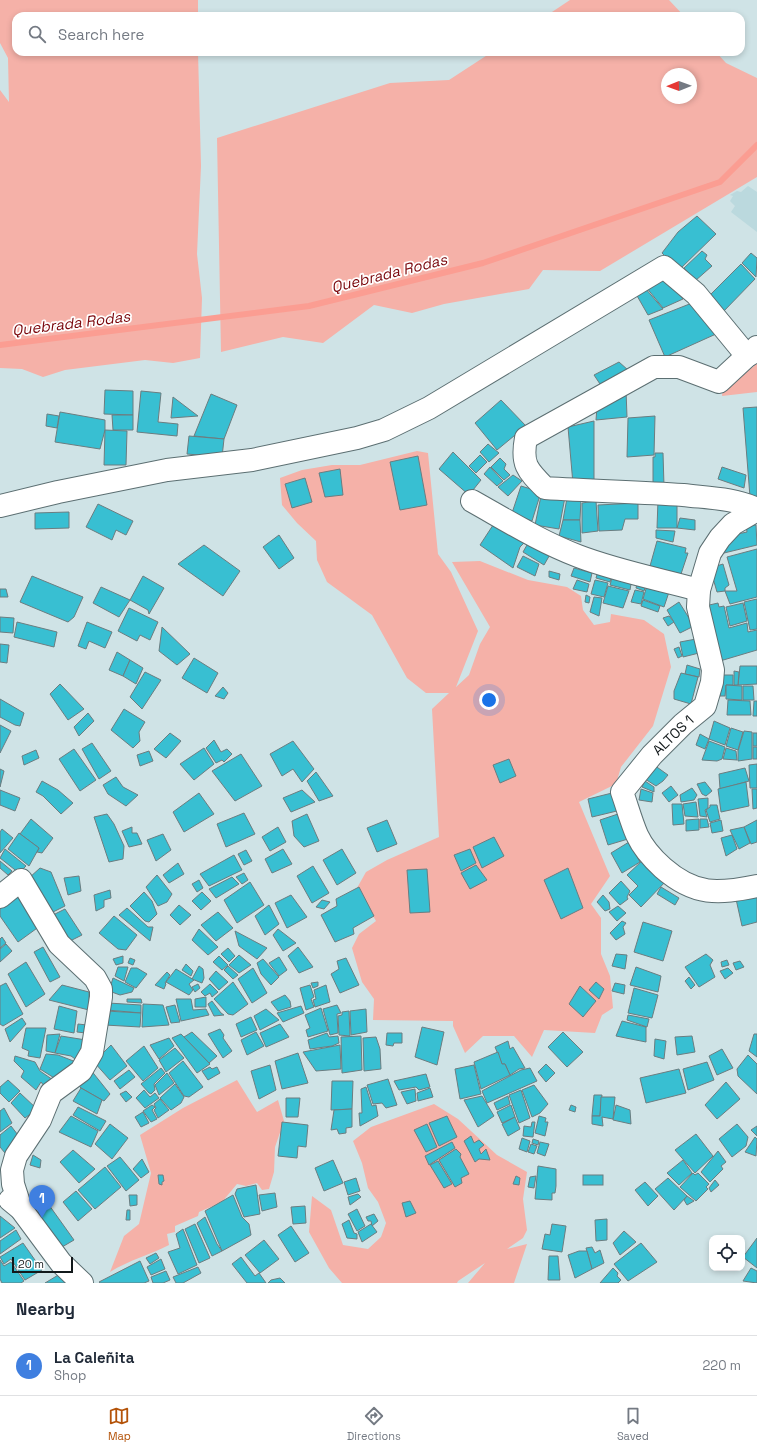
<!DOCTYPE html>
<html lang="en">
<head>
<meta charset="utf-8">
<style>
	body { margin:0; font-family:"Space Grotesk",sans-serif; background:#f6f6f7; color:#1f2937 }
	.controls { position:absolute; right:12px; bottom:12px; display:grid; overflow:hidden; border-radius:8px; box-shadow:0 2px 6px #0003 }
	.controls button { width:36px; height:36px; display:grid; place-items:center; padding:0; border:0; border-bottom:1px solid #e0e1e3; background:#fff; color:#1f2937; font:20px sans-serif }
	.compass { position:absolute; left:661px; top:68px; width:36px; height:36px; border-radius:50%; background:#fff; box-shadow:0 2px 6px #0003; rotate:269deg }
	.scale { position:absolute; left:12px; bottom:10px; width:61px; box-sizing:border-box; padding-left:4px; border:2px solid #12191b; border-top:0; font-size:11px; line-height:14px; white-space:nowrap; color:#12191b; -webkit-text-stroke:3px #fff; paint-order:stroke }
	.you { position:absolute; left:489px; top:700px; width:14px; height:14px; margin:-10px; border:3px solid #fff; border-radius:50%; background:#1a73e8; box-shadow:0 0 0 6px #1a73e833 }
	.badge { display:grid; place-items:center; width:26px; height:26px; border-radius:50%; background:#b45309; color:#fff; font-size:13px; font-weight:700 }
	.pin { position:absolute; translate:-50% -33px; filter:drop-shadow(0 1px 2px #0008) }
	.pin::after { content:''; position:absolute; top:21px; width:14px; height:12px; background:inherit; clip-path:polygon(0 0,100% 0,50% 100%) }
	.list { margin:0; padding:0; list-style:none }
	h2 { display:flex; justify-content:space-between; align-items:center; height:52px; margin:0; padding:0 16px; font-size:17px }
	h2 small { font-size:13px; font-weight:400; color:#747a83 }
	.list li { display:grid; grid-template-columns:26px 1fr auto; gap:12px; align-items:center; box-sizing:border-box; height:60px; padding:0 16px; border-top:1px solid #e0e1e3 }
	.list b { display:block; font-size:15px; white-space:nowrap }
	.list p { margin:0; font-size:13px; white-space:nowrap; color:#747a83 }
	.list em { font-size:13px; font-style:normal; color:#747a83 }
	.icon { flex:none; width:22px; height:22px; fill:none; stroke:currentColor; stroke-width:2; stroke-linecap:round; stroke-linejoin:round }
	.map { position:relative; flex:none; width:757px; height:1283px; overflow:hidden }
	.search { position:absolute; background:#fff; box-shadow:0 2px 6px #0003; left:12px; right:12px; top:12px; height:44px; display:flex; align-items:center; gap:10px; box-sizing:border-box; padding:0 14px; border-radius:12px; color:#747a83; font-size:15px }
	.sheet { height:112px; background:#fff }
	nav { display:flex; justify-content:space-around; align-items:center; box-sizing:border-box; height:56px; border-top:1px solid #e0e1e3; background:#fff; font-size:11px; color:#747a83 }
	nav a { display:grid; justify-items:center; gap:2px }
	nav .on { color:#b45309 }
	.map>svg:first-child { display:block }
	.built { fill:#bbd9de }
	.green { fill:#f5b1a8; fill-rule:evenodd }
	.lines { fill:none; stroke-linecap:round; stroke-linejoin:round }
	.stream { stroke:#fb9d92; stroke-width:6 }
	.building { fill:#38bfd2; stroke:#6b7d80 }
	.street-casing { stroke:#5c6f72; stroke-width:24 }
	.street { stroke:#fff; stroke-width:22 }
	.labels { text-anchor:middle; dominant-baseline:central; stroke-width:3.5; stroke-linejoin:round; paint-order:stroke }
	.street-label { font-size:14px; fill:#12191b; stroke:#fff }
	.water-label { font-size:15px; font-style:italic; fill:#7a070c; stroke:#fff }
</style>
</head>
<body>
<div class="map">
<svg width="757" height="1283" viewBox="0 0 757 1283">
	<rect width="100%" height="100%" fill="#cfe3e6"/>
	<polygon class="built" points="748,186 757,192 757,232 731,212 735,206 730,201 733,196 730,195 737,191 741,192"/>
	<g class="green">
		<polygon points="0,0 198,0 198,16 16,16 16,52 198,52 201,166 197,254 202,298 200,358 173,363 145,360 65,370 43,377 22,369 0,368 0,90 9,102 8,58 0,43"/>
		<polygon points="570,0 669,0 684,16 546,16"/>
		<path d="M492 52H716L726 63 757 78V177L600 271 543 270 529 289 444 304 412 313 374 305 323 343 283 337 221 352 217 138 390 83 449 80ZM667 74H691V98H667Z"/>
		<polygon points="757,362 757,392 722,396 723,386 753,367"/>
		<polygon points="417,451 428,453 438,554 451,572 478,631 456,687 469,675 480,644 490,627 452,562 480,561 528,580 567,587 581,596 583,610 594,625 610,622 611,614 644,620 664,634 671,667 653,726 621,767 616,784 579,802 610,876 591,904 601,918 601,954 610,976 613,1008 602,1015 595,1033 544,1030 532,1057 514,1036 483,1036 465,1053 453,1026 453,1021 373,1020 374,999 362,982 352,948 359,934 376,921 357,888 366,872 387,860 439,837 432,709 449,693 426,693 407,678 372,615 327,582 317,560 316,541 297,523 282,505 280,478 302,470 332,465 360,465"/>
		<path d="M237 1080 257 1112 278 1100 284 1121 275 1147 274 1172 269 1189 262 1190 257 1183 246 1186 237 1184 222 1202 199 1212 198 1216 175 1226V1232L167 1234 169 1245C150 1255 129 1260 110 1272L124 1236 139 1224 151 1173 140 1135 183 1108Z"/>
		<polygon points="434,1104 458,1119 497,1155 527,1172 523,1199 527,1230 523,1238 507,1249 527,1244 514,1283 468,1283 485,1263 458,1281 457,1283 342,1283 329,1268 309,1232 312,1196 331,1210 343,1245 368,1249 381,1237 386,1223 378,1202 368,1188 362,1163 353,1141 371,1127"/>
	</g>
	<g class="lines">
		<polyline class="stream" points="0,345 309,306 483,263 720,182 757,145"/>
	</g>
	<g class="building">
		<polygon points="697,216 716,234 679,270 662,253 678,232"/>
		<polygon points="702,251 707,255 705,259 712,266 695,281 684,268"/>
		<polygon points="751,253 757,258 756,277 742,263"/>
		<polygon points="741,264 755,279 722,313 707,298"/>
		<polygon points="666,279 683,299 663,308 646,287"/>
		<polygon points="645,288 663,309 648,315 636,294"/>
		<polygon points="692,303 716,334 665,357 649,320"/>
		<polygon points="619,362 628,370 602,387 594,375"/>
		<polygon points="105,390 133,391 133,415 104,414"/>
		<polygon points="626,390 627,417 596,420 597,407"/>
		<polygon points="141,391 161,393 158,422 178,424 177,436 137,432"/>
		<polygon points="211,394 237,405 224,439 194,436"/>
		<polygon points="173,397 198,416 171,418"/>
		<polygon points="501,400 526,426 497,450 475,423"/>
		<polygon points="757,407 757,499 750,497 743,408"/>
		<polygon points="60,412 105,420 105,430 100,449 55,442"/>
		<polygon points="47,414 59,416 57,428 46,426"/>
		<polygon points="112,415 133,415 133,430 113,430"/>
		<polygon points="655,416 654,455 627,457 628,418"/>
		<polygon points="594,421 594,483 573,484 568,427"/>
		<polygon points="105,430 127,431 126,465 104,465"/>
		<polygon points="189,436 224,439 222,457 187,454"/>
		<polygon points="488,444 499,453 489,462 480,452"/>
		<polygon points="453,452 481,480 469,495 439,469"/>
		<polygon points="655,453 663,453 664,486 653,487 653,457 655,457"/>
		<polygon points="480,455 487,462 476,473 469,466"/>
		<polygon points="418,456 427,505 400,510 390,462"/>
		<polygon points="500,458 506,464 504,469 510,475 504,480 491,467"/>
		<polygon points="490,467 503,481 497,486 484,474"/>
		<polygon points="722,467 746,475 744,488 718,479"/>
		<polygon points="340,469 343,495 325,497 319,473"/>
		<polygon points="513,475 522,481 508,496 498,487"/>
		<polygon points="305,478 312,502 292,508 285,484"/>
		<polygon points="521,486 541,492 532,521 512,513"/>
		<polygon points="542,491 565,497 559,529 535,525"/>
		<polygon points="567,498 581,499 580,520 563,520"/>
		<polygon points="658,500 677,500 677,528 657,528"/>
		<polygon points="596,501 598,531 582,533 582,503"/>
		<polygon points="638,503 638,519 625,519 622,530 599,531 598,505"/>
		<polygon points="98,504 133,521 126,535 116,530 112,540 86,527"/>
		<polygon points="69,512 69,528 35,529 35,513"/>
		<polygon points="680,518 695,520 695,530 677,528"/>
		<polygon points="497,519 527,540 520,547 513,568 480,545"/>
		<polygon points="563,520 580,520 581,542 559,536"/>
		<polygon points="746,525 756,525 757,545 724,553 722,545 733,535 747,532"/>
		<polygon points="656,530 675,531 673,542 656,538"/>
		<polygon points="279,535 294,558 279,569 263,547"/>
		<polygon points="531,538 552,551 544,565 523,552"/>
		<polygon points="657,541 686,548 685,553 688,553 681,574 650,566"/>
		<polygon points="204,545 240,571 223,596 178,564"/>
		<polygon points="757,549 757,597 730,604 725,591 737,591 727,557"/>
		<polygon points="523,556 539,564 535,576 517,567"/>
		<polygon points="723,564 729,585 725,588 725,591 717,592 710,568"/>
		<polygon points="574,568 592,573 590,582 571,576"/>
		<polygon points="599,568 613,571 610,582 596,578"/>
		<polygon points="549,571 560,574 559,580 549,577"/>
		<polygon points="613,574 632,578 630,590 610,585"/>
		<polygon points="32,576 83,597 74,617 68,622 20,602"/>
		<polygon points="143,576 164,588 149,614 148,610 130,600"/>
		<polygon points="577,580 589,584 587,592 573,589"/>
		<polygon points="595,580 608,583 604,597 591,594"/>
		<polygon points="638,580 647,582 644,591 636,588"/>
		<polygon points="648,582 670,589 664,607 643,599"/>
		<polygon points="608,586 629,591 623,608 603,603"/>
		<polygon points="101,587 130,600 119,617 93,603"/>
		<polygon points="0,589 6,589 8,597 0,597"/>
		<polygon points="635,590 644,592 641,604 631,602"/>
		<polygon points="586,595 590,597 589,603 585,602"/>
		<polygon points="594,597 602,598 599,616 590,612"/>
		<polygon points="757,599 757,629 750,630 744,602"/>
		<polygon points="643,600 660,606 658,612 641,606"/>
		<polygon points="679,602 694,626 680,633 667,610"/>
		<polygon points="718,603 719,607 724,606 729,628 747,623 748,632 757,630 757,650 720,661 705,606"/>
		<polygon points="743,603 747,621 730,626 726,607"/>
		<polygon points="129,608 158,622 150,640 140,635 137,641 118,631"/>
		<polygon points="669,616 674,622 668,626 663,618"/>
		<polygon points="0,617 14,618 13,633 0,632"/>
		<polygon points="17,622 57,632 54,647 14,637"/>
		<polygon points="87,622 112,632 105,648 89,641 86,649 78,646"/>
		<polygon points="162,627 190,654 177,665 159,651"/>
		<polygon points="696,639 699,653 683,657 680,642"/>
		<polygon points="0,644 9,645 7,663 0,662"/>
		<polygon points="679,647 682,656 678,658 674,649"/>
		<polygon points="117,652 130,660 123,676 109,670"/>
		<polygon points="194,658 218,673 207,693 182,678"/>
		<polygon points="130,660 143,668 136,684 123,676"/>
		<polygon points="687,665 700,669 699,677 685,674"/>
		<polygon points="740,666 757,666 757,684 738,685"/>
		<polygon points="734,671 739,672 738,685 734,685"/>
		<polygon points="145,672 161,680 142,709 130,697"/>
		<polygon points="681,673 698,677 691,704 674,699 674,691"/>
		<polygon points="721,675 733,675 733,685 726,685 725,696 720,696"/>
		<polygon points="60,684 84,709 68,720 50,694"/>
		<polygon points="726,685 742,686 742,700 726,699"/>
		<polygon points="743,686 753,686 754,700 743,700"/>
		<polygon points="223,687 228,693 224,699 215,696"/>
		<polygon points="0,699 24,713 20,726 15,725 0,717"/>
		<polygon points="728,700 750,701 751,715 727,715"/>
		<polygon points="754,701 757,701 757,716 753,716"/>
		<polygon points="124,709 145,722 139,732 140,741 133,748 111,730"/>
		<polygon points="88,713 94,721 79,736 74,727"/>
		<polygon points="714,721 730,728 725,745 709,739"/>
		<polygon points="0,725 11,731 0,753"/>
		<polygon points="731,728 743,732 738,750 726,746"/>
		<polygon points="744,731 752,732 752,759 738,761 738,751"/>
		<polygon points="170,733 181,741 166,758 154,749"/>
		<rect x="753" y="733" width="4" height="13"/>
		<polygon points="700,734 709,739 705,749 696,745"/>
		<polygon points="214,740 221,752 227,749 232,754 224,762 222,760 216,763 206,748"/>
		<polygon points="293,741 314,769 302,782 293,769 282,776 270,754"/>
		<polygon points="709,741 725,747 722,759 717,761 702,760"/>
		<polygon points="92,743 111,771 99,779 82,749"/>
		<rect x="753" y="747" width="4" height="12"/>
		<polygon points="204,748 214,764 194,780 180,764"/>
		<polygon points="726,748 736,751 737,760 723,759"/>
		<polygon points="74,749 96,780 80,791 59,759"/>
		<polygon points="36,750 39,758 24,765 22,756"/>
		<polygon points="149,751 153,761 140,766 137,755"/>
		<polygon points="241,754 262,786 235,801 212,771"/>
		<polygon points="509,759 516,776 500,783 493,765"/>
		<polygon points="757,764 757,788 750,788 749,765"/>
		<polygon points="654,765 668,775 663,781 656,786 645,779"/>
		<polygon points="745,768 749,781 720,789 719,774"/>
		<polygon points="0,769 4,771 0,787"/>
		<polygon points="316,772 333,796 319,801 307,781"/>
		<polygon points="116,777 123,787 138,795 126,806 108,794 103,785"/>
		<polygon points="42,781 58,790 73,803 61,814 43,796 36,792"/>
		<polygon points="645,781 654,787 654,792 642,787"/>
		<polygon points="705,782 712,791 706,796 702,794 697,784"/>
		<polygon points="746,782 749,806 721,812 718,789"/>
		<polygon points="671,786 678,795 669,802 662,793"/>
		<polygon points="692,788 697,795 694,800 681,802 680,795"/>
		<polygon points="641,789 653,793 652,802 639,800"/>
		<polygon points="752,789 757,789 757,808 753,809"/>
		<polygon points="0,790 20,798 15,811 0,805"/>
		<polygon points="302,790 315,802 291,812 283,798"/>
		<polygon points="616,792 621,810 592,817 588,799"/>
		<polygon points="199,793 214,814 184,832 173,812"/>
		<polygon points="708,798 708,808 705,810 707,817 700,816 698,799"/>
		<polygon points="696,802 698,817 685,816 683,804"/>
		<polygon points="672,804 682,804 684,824 673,825"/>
		<polygon points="710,805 717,805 720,819 710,822 706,810 710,807"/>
		<polygon points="244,813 255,834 226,847 217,824"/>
		<polygon points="621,813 628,839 608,845 600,820"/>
		<polygon points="107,814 114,824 124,846 123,859 109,862 94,817"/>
		<polygon points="307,814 319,841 304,847 294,836 292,821"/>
		<polygon points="31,819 53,838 42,853 37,852 39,848 20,834"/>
		<polygon points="699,819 699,830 686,831 686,820"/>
		<polygon points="700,819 707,819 709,827 700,828"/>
		<polygon points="387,820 397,844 377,852 367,828"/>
		<polygon points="721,820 723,831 712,833 710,823"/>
		<polygon points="757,820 757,842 751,844 744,827"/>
		<polygon points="132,827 132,833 137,833 142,844 129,847 122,831"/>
		<polygon points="278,827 286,842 270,851 262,837"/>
		<polygon points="744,827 750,843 739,849 730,830"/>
		<polygon points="2,829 13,838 0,853 0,832"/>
		<polygon points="19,833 39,848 29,866 8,849"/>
		<polygon points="163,834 171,850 156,861 147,840"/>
		<polygon points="732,835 737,849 726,856 721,838"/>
		<polygon points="494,837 504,856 482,868 473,847"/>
		<polygon points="629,842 640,862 622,873 611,853"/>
		<polygon points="5,849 26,866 19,873 0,858"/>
		<polygon points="283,849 292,864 272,873 265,859"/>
		<polygon points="342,849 356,873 337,885 323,860"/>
		<polygon points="470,849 476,863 461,871 454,855"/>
		<polygon points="246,850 252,861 244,865 238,854"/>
		<polygon points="234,855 242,870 209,886 200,874"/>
		<polygon points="645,858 667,880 641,907 629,895 638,886 627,875"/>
		<polygon points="0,861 12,871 8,875 0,868"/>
		<polygon points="178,863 184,874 169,883 163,875"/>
		<polygon points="476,865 487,880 470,889 461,873"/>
		<polygon points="313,866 329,893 312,903 297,876"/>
		<polygon points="40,868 51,872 65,906 51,913 29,878"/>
		<polygon points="568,868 583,908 561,919 544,880"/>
		<polygon points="427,869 430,912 410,913 407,870"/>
		<polygon points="244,873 248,880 242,884 236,877"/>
		<polygon points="157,875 172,894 167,902 158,906 146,887"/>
		<polygon points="79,876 81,891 68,895 64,878"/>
		<polygon points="232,877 239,884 216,898 209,889"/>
		<polygon points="199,880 203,888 197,892 192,884"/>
		<polygon points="621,881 630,891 627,897 628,899 620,905 609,893"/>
		<polygon points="250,882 264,905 237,923 224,900"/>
		<polygon points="359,887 374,916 353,928 354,934 335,942 321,915 337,906 336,899"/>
		<polygon points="661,887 679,898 675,905 657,894"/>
		<polygon points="110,890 111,898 104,900 104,907 96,911 94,895"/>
		<polygon points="17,891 40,926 18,942 0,916 0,905"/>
		<polygon points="144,892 152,901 157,914 149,922 145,921 130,906"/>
		<polygon points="202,892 211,901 201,910 192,901"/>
		<polygon points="291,895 307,917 287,928 275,903"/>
		<polygon points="603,895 609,902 610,909 605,911 597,902"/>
		<polygon points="757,895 757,922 742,926 736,899"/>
		<polygon points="322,900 330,902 324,909 316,907"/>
		<polygon points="179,905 191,915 180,925 170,915"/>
		<polygon points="269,905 279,924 265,935 255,916"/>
		<polygon points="618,906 626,913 617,921 609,912"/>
		<polygon points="127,908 148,927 153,927 150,941 119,915"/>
		<polygon points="65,909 82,935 66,943 51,916"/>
		<polygon points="218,912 233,928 216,941 201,925"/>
		<polygon points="114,916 137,935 126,950 118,949 99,933"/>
		<polygon points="622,921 626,923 623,927 625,934 616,940 610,933"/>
		<polygon points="643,922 672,931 663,961 634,952"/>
		<polygon points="199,929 218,947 208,955 192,940"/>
		<polygon points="278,929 296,943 283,951 273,935"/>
		<polygon points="235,931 267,948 257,959 239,946"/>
		<polygon points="2,937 6,943 0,948 0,939"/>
		<polygon points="6,944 12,951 0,962 0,949"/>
		<polygon points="43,947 60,977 50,982 34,952"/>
		<polygon points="298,947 313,967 299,973 288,956"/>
		<polygon points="228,948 235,956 229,962 221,954"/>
		<polygon points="616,954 627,955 625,969 612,966"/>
		<polygon points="706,954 713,960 710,965 715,977 699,987 685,967"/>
		<polygon points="239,955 251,965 239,973 229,965"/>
		<polygon points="123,956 123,963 116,965 113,959"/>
		<polygon points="219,956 228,965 222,970 213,962"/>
		<polygon points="279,957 287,970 279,976 269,963"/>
		<polygon points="130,958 135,960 133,965 128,963"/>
		<polygon points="346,958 359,985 340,993 331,974 339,969 337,961"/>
		<polygon points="263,959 279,977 271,985 261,974 257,963"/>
		<polygon points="727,960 729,965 722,967 721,962"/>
		<polygon points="740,961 744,967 736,970 733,963"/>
		<polygon points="26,962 45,994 26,1007 8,974"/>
		<polygon points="186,964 193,971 191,976 182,970"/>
		<polygon points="199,966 203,969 204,978 202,983 192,979"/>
		<polygon points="228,966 238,975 233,979 224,970"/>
		<polygon points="118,967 128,967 124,981 115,976"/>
		<polygon points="636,967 661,976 658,992 630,985"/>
		<polygon points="131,968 137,968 147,974 136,988 125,982"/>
		<polygon points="253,968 267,993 252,1003 238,979"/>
		<polygon points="728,968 733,973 725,979 720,971"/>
		<polygon points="176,969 194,980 189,984 193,990 189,995 166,982"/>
		<polygon points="216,971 228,982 219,990 209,979"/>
		<polygon points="167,972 170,975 165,983 166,984 164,989 155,985"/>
		<polygon points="689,977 695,985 691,989 685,981"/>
		<polygon points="113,978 134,988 132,992 120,995 109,991"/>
		<polygon points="233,982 248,1004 233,1015 228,1014 214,999"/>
		<polygon points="318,982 318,986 313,988 311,983"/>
		<polygon points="596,982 604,989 599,999 589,990"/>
		<polygon points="6,983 23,1014 3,1026 0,1024 0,986"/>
		<polygon points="615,983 625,985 624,994 612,991"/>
		<polygon points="198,984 200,988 195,992 192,987"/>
		<polygon points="210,984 218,992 212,997 210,993 205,996 201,992"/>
		<polygon points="62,985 89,992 89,1010 49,1000"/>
		<polygon points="310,985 314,997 311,999 314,1007 306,1010 300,988"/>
		<polygon points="326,985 330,1002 315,1007 313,1000 316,999 314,990"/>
		<polygon points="580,986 596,1001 583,1017 569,1004"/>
		<polygon points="634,988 658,995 652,1018 628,1013"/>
		<polygon points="285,995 290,1001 291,1007 278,1011 271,1002"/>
		<polygon points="206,997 206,1007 195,1007 195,999"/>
		<polygon points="127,999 141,999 142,1003 127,1002"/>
		<polygon points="176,999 191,999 193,1010 206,1009 209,1015 181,1021"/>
		<polygon points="212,1001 221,1013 224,1015 214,1016 208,1004"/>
		<polygon points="108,1003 141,1005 141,1013 107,1010"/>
		<polygon points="143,1004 163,1005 169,1025 142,1027"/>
		<polygon points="175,1005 180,1022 171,1023 166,1007"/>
		<polygon points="337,1005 341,1013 337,1014 338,1033 330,1035 323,1009"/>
		<polygon points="59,1006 77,1011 74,1033 54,1029"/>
		<polygon points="301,1006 304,1013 283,1022 277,1013"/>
		<polygon points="321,1008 328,1031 308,1037 306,1030 310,1028 305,1015"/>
		<polygon points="266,1009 279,1020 260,1030 254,1016"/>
		<polygon points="366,1009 367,1032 351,1035 350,1011"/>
		<polygon points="106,1011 141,1013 140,1027 105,1025"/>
		<polygon points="349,1011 350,1036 339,1035 338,1016 342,1015 342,1012"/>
		<polygon points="628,1015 649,1019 647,1027 627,1020"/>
		<polygon points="251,1017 257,1030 241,1037 236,1024"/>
		<polygon points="22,1018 26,1024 10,1042 5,1029"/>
		<polygon points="622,1021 646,1027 646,1042 616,1036"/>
		<polygon points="78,1024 87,1025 86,1033 77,1032"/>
		<polygon points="280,1024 289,1037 266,1047 260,1033"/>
		<polygon points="422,1027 444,1032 437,1065 415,1057"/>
		<polygon points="26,1028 46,1028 40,1058 28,1056 29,1051 22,1048"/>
		<polygon points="220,1029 224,1035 223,1038 232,1051 223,1058 208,1034"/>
		<polygon points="192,1032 217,1056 209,1063 184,1037"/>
		<polygon points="256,1032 264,1046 247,1055 241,1040"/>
		<polygon points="563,1032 583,1052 567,1067 548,1047"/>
		<polygon points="327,1033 329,1037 338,1036 339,1043 332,1046 310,1049 308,1040"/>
		<polygon points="387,1033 402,1033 402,1043 394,1043 393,1046 386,1045"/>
		<polygon points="60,1034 55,1053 46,1051 47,1035"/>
		<polygon points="181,1034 210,1064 197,1073 172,1038"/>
		<polygon points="754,1034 757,1034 757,1057 749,1051"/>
		<polygon points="61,1036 86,1040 78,1061 71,1056 55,1053"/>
		<polygon points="361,1036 362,1070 342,1073 341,1037"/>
		<polygon points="692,1036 695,1052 677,1055 675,1037"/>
		<polygon points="376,1037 380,1049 381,1069 364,1071 363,1038"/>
		<polygon points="169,1038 174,1046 159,1059 150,1045"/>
		<polygon points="655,1039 666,1041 664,1059 654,1056"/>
		<polygon points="508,1041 510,1049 513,1047 525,1068 519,1069 510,1075 505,1064 502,1064 495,1047"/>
		<polygon points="111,1045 127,1066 110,1080 94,1062"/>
		<polygon points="340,1045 341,1069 316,1071 303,1052"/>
		<polygon points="144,1046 158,1068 143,1081 126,1061"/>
		<polygon points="175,1048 184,1058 166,1072 159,1060"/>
		<polygon points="722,1049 733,1068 717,1075 709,1056"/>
		<polygon points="498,1052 502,1064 505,1064 510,1075 481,1089 474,1062"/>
		<polygon points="298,1053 308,1083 282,1089 275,1061"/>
		<polygon points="46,1054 58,1055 76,1062 59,1081 40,1069"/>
		<polygon points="748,1055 757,1064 757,1094 738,1076 737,1069"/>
		<polygon points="15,1056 35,1062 40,1071 56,1082 48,1091 41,1082 36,1090 21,1077 24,1071 14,1061"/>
		<polygon points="183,1061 203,1087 189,1097 184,1096 169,1073"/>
		<polygon points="707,1062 714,1080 688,1090 683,1069"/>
		<polygon points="546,1064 555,1073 546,1082 538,1072"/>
		<polygon points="270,1065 276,1090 259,1099 251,1071"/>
		<polygon points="474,1065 481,1094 460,1099 455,1069"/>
		<polygon points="210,1067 212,1069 217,1067 220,1073 208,1080 202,1071"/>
		<polygon points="161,1068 165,1073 154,1084 155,1090 151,1094 149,1093 141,1084"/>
		<polygon points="530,1068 537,1081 487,1103 482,1091 521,1070"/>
		<polygon points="90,1069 110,1094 104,1101 81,1088 75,1082"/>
		<polygon points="679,1069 686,1093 646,1103 640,1078"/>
		<polygon points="129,1070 135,1077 120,1089 114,1081"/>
		<polygon points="167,1073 174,1083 159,1095 155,1085"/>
		<polygon points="426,1074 430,1087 419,1090 416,1087 399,1090 394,1081"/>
		<polygon points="388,1079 397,1105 386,1108 382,1103 373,1104 367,1085"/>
		<polygon points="8,1080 20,1091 9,1102 0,1093 0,1087"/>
		<polygon points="332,1081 353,1081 352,1109 331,1110"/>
		<polygon points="726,1082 740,1099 717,1119 705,1105"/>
		<polygon points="175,1084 184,1097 181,1103 171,1110 160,1098"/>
		<polygon points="534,1085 548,1104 540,1113 532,1117 522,1090"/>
		<polygon points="366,1087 372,1106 376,1105 378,1116 360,1126 359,1113 362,1113 361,1089"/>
		<polygon points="81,1088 102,1100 97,1114 73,1101"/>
		<polygon points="430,1088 433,1097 418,1101 417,1093"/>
		<polygon points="415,1089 416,1101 407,1104 401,1092"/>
		<polygon points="144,1090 150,1097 155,1093 159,1098 145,1108 136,1098"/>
		<polygon points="521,1090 530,1118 519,1123 509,1095"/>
		<polygon points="126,1091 132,1097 126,1102 120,1094"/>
		<polygon points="20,1093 37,1109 25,1118 11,1103"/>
		<polygon points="594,1095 602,1095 600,1116 592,1116"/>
		<polygon points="482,1096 494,1116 478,1127 464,1100"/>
		<polygon points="508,1096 510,1104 497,1110 494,1103"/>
		<polygon points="601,1097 615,1097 613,1119 602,1117 603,1126 592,1124 592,1116 600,1116"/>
		<polygon points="286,1098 300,1098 298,1117 286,1117"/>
		<polygon points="160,1099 169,1110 158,1118 154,1110 156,1108 154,1104"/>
		<polygon points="152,1105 155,1107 152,1110 157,1119 151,1122 143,1111"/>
		<polygon points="511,1105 515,1117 502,1123 497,1112"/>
		<polygon points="571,1105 576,1107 575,1112 569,1110"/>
		<polygon points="616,1105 630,1110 631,1124 613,1120"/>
		<polygon points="78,1107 106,1121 100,1131 73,1115"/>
		<polygon points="4,1108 12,1123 0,1132 0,1111"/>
		<polygon points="352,1109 352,1127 346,1128 346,1133 339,1134 337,1129 331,1130 334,1110"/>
		<polygon points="143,1112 149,1123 141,1127 135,1117"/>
		<polygon points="71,1116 98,1131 91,1147 59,1132"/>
		<polygon points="447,1116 457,1137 439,1146 429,1123"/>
		<polygon points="539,1116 546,1118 545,1122 548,1122 545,1136 535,1133"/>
		<polygon points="515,1117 520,1129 508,1136 502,1124"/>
		<polygon points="282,1122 308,1125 306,1147 298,1146 297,1158 278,1156"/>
		<polygon points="532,1122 535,1122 533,1137 523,1136 524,1126 531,1127"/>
		<polygon points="110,1124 128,1138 112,1159 95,1144"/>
		<polygon points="427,1124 437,1147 426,1152 414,1130"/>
		<polygon points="737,1124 748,1137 746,1146 732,1157 719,1139"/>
		<polygon points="11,1126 21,1139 5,1153 0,1147 0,1135"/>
		<polygon points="757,1126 757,1136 751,1130"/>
		<polygon points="696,1134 713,1156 695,1173 675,1150"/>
		<polygon points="471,1136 474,1143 479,1140 484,1145 479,1149 481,1154 486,1149 490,1160 479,1159 475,1162 464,1141"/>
		<polygon points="755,1137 757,1139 756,1156 745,1152"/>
		<polygon points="522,1138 530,1141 527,1152 519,1149"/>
		<polygon points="533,1139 539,1141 538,1145 532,1143"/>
		<polygon points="452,1142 455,1148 429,1165 425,1156"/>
		<polygon points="540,1142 549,1144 545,1156 537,1153"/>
		<polygon points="531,1144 537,1146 534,1154 528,1152"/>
		<polygon points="456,1149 461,1154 460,1157 469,1174 461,1178 462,1183 455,1187 439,1160"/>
		<polygon points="73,1150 95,1169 79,1183 60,1162"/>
		<polygon points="718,1151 726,1162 721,1166 723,1169 710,1182 701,1172"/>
		<polygon points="33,1155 41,1160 40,1168 30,1165"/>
		<polygon points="120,1157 139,1180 126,1191 107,1166"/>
		<polygon points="142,1159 149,1172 141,1178 133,1169"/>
		<polygon points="333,1160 343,1183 324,1191 315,1168"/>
		<polygon points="683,1160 692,1173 679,1185 667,1173"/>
		<polygon points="438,1161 452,1184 444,1188 430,1165"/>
		<polygon points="538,1166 556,1169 556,1186 555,1193 552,1193 552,1200 535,1199"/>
		<polygon points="105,1167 121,1187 95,1209 78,1190"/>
		<polygon points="693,1173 695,1175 698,1173 709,1184 706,1187 708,1189 696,1201 680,1187"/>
		<polygon points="158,1175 163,1175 164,1181 162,1182 162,1185 159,1184"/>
		<rect x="583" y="1175" width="20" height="10"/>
		<polygon points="516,1176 520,1178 519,1185 513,1184"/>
		<polygon points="536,1176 534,1188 528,1187 530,1177"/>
		<polygon points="356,1178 360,1191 348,1195 344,1182"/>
		<polygon points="668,1178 687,1196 674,1210 655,1189"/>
		<polygon points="715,1180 719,1185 711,1192 709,1188"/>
		<polygon points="645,1182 658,1196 648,1206 635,1190"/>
		<polygon points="256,1185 260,1214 244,1217 235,1194 237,1189"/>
		<polygon points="76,1191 92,1209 78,1221 63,1202"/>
		<polygon points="275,1193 277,1207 262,1211 259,1195"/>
		<polygon points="358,1194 361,1197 350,1205 348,1197"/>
		<polygon points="129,1195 137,1195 137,1205 130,1206"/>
		<polygon points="233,1195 242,1217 249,1224 251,1235 222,1251 205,1211"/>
		<polygon points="687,1196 694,1201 687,1205 684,1200"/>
		<polygon points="410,1201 416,1213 406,1217 402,1203"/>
		<polygon points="49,1205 74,1240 62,1247 34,1215"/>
		<polygon points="305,1206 306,1223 293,1224 291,1207"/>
		<polygon points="357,1209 365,1226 357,1231 348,1214"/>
		<polygon points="127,1210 130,1210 130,1220 126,1220"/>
		<polygon points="374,1214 378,1221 372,1226 371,1221 368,1221 366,1217"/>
		<polygon points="0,1216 15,1228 0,1238"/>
		<polygon points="205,1217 217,1244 222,1251 212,1256 197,1223"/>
		<polygon points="607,1219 607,1240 596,1241 595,1220"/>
		<polygon points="349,1220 354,1233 357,1234 357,1239 347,1238 342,1224"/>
		<polygon points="195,1224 210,1258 199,1263 185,1229"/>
		<polygon points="371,1224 377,1232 362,1242 358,1232"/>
		<polygon points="552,1224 566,1226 562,1252 542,1249 545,1234 550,1235"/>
		<polygon points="291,1226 309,1253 295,1262 278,1235"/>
		<polygon points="183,1229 197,1265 178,1274 168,1252 180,1248 176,1234"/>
		<polygon points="16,1230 21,1239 0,1254 0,1241"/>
		<polygon points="624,1231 636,1242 620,1255 613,1243"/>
		<polygon points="757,1238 757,1268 743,1257"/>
		<polygon points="264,1240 279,1259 260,1273 245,1255"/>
		<polygon points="23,1243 42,1270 25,1280 11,1259 4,1264 0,1257"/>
		<polygon points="641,1243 657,1262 628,1281 614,1264"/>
		<polygon points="592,1247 595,1253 600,1250 604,1263 592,1269 586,1248"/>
		<polygon points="579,1251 587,1251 592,1269 575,1278 568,1255"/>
		<polygon points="156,1253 159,1258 150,1264 146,1258"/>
		<polygon points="549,1256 558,1256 560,1280 548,1280"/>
		<polygon points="241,1257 255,1276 259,1273 266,1283 247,1283 232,1264"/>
		<polygon points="161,1259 165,1269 151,1275 147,1267"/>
		<polygon points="0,1260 4,1266 11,1262 24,1281 21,1283 2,1283 0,1279"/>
		<polygon points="140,1261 149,1281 144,1283 100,1283 99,1282"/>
		<polygon points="198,1267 201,1273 183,1283 176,1283 173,1277"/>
		<polygon points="613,1268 618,1273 617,1276 621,1280 618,1283 600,1283"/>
		<polygon points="751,1268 757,1271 757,1283 743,1281"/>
		<polygon points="166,1271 170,1280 163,1283 153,1283 151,1277"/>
		<polygon points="60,1274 67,1283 45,1283"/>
		<polygon points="280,1278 285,1283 268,1283 271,1280"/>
	</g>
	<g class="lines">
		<g class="street-casing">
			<g id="street">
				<path d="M757 347 754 352 747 356 719 382 679 367H654L526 438C521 464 527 470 545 488 591 491 637 492 683 495 708 498 734 498 757 509"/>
				<path d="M472 501C506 520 541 542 578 556 617 571 659 579 699 590"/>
				<polyline points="0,506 58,492 167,470 252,460 357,438 384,430 429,408 664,267 696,294 747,356"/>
				<path d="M757 510 733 524 720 538 710 553 699 590 698 607 713 670 712 682 705 706 683 724 652 755 622 792C627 806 631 821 637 835 643 848 653 859 663 868 695 896 718 894 757 886"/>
				<polyline points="0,897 21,880 59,944 95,978 101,989 101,997 92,1052 81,1071 51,1093 40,1120 16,1156 12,1170 13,1184 21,1209"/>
				<polyline points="10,1200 21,1209 61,1263 82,1283"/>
			</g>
		</g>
		<use href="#street" class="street"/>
	</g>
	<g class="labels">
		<g class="street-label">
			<text transform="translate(673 735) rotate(-44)">ALTOS 1</text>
		</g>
		<g class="water-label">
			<text transform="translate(389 273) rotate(-14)">Quebrada Rodas</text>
			<text transform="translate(71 323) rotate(-7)">Quebrada Rodas</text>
		</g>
	</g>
</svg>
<div class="controls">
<button><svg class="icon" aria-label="locate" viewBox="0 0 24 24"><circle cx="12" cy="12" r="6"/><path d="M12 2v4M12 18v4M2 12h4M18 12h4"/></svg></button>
</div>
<svg class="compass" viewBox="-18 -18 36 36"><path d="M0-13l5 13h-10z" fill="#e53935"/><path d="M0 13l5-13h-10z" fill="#747a83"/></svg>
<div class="scale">20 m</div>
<div class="you"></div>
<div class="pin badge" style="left:42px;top:1218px;background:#3f7fe0">1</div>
<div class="search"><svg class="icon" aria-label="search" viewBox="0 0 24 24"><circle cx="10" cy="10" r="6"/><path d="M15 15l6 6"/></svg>Search here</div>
</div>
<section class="sheet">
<h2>Nearby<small></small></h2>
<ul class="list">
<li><span class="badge" style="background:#3f7fe0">1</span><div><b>La Caleñita</b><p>Shop</p></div><em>220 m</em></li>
</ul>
</section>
<nav>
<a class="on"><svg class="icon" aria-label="map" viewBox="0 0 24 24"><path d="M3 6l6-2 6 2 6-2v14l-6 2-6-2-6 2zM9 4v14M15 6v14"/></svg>Map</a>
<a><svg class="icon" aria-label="directions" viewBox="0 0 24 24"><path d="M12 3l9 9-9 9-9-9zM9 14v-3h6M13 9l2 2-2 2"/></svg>Directions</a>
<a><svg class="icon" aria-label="saved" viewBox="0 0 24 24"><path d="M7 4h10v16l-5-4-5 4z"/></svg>Saved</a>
</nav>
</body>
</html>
